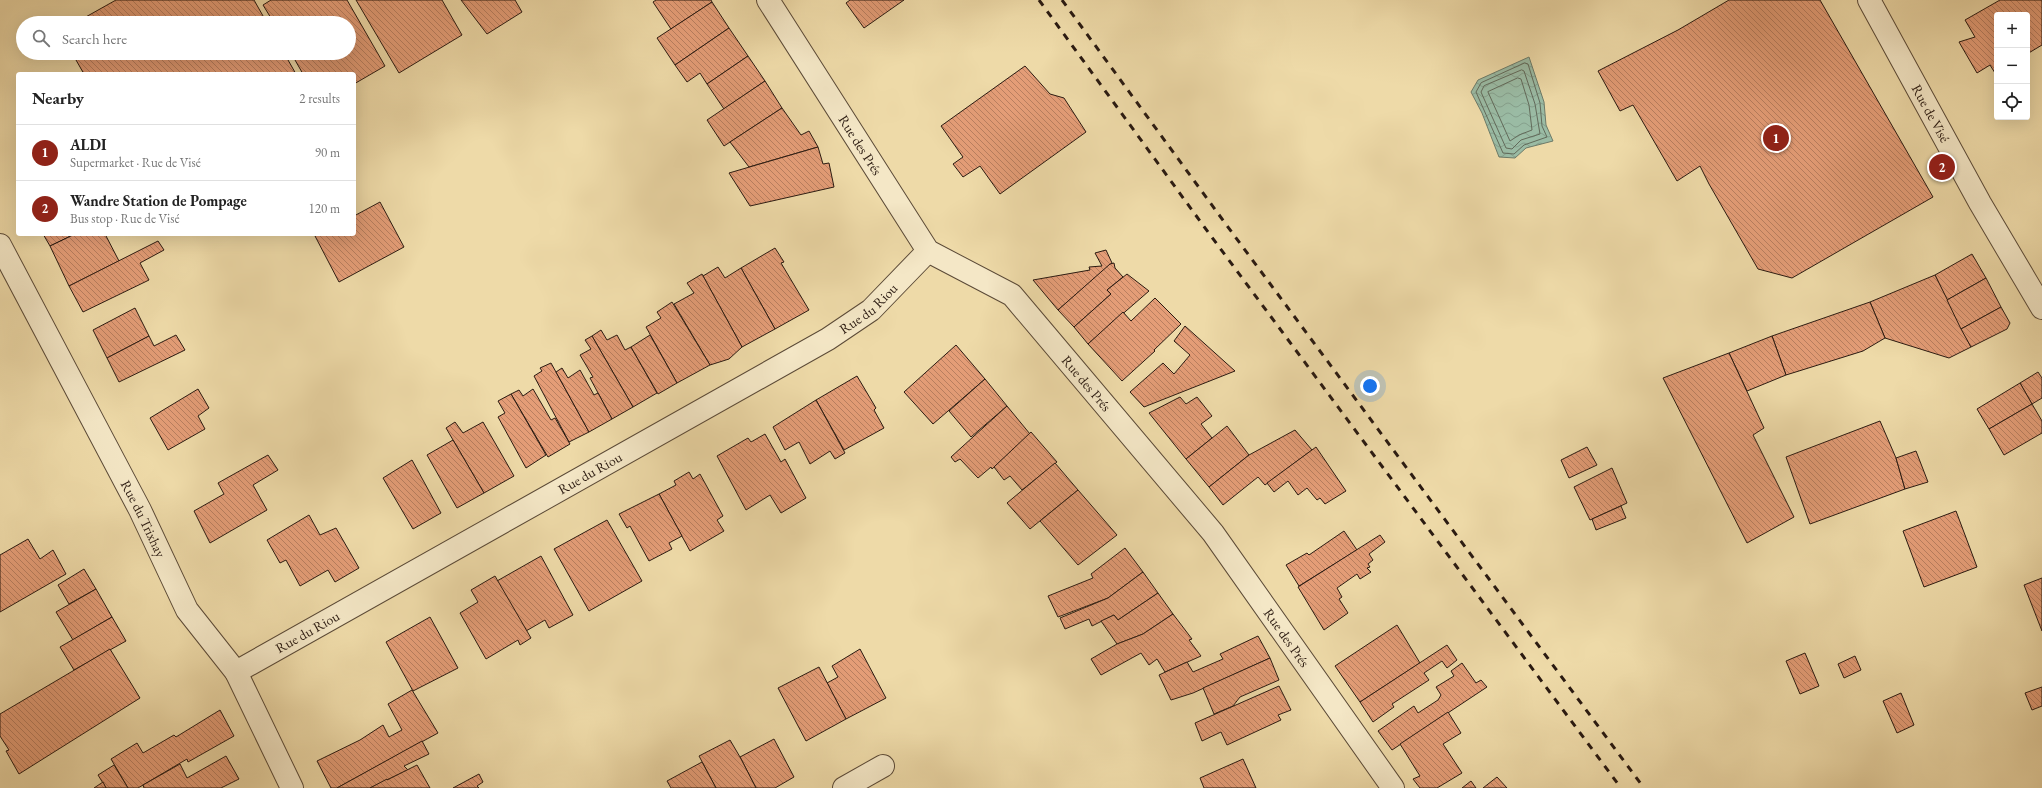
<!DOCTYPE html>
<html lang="en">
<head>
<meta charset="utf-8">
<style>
	body { margin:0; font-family:"EB Garamond",serif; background:#f6f6f6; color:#222 }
	.controls { position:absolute; right:12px; top:12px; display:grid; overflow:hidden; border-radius:4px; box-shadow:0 4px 16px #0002 }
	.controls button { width:36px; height:36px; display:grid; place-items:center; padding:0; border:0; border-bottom:1px solid #e0e0e0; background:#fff; color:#222; font:20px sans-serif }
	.you { position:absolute; left:1370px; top:386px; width:14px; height:14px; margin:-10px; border:3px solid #fff; border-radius:50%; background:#1a73e8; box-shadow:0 0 0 6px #1a73e833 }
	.badge { display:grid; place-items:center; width:26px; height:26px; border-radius:50%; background:#8f2418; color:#fff; font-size:13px; font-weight:700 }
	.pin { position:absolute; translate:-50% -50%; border:2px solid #fff; box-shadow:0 1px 4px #0006 }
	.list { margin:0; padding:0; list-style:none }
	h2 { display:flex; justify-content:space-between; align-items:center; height:52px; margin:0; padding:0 16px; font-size:17px }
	h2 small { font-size:13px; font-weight:400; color:#767676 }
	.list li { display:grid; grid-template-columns:26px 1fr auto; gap:12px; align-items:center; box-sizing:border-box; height:56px; padding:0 16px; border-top:1px solid #e0e0e0 }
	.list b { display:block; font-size:15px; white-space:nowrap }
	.list p { margin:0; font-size:13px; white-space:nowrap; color:#767676 }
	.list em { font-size:13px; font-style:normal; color:#767676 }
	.icon { flex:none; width:22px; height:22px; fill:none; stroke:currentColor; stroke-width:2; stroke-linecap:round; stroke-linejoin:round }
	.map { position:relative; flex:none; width:2042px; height:788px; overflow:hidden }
	.search { position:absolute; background:#fff; box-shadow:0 4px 16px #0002; left:16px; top:16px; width:340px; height:44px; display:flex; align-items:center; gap:10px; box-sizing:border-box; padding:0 14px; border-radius:22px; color:#767676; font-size:15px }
	.panel { position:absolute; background:#fff; box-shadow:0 4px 16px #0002; left:16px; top:72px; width:340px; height:164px; border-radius:4px }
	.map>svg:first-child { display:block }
	.water { fill:url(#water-waves); stroke:#6d7b69 }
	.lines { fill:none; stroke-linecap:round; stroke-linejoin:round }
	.shore { stroke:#626a5a; stroke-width:1 }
	.building { fill:url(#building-back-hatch); stroke:#2a1a11 }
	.minor-casing { stroke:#5b4a37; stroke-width:24 }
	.minor { stroke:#f4e7c6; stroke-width:22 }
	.rail { stroke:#2a1a11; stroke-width:3; stroke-dasharray:7 7; stroke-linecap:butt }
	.labels { text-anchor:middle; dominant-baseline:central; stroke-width:3; stroke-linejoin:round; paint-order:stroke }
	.street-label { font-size:14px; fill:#2a1a11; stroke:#f4e7c6 }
</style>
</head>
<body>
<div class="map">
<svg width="2042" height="788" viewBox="0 0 2042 788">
	<defs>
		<pattern id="water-waves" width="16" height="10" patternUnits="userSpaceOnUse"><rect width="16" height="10" fill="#9abba4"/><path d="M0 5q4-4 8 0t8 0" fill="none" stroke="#85a08c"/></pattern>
		<pattern id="building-back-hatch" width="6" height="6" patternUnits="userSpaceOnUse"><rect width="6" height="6" fill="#e49d77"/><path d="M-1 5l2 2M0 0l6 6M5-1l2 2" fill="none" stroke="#b97f60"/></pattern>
	</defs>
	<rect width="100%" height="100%" fill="#eedaa8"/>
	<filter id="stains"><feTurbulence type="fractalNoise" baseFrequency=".005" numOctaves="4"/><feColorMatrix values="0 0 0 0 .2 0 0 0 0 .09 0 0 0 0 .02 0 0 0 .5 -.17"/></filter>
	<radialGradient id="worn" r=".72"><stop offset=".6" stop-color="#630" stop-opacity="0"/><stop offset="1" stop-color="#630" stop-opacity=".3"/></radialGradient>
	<polygon class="water" points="1529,57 1544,102 1546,125 1553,141 1526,148 1515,158 1499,157 1482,113 1471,92 1478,80"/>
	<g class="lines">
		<g class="shore">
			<polygon points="1525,63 1528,64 1540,103 1542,126 1547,137 1524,145 1514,154 1503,153 1476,92 1481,83"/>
			<polygon points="1522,70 1524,71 1535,104 1540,134 1521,140 1512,149 1506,148 1481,92 1484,86"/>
			<polygon points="1518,78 1521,79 1529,105 1532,130 1519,135 1510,141 1488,92"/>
		</g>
	</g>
	<g class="building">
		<polygon points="116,0 254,0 267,23 75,23"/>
		<polygon points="271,0 347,0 385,66 354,84 354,74 303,74 291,53 349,53 349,23 274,23 263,5"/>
		<polygon points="356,0 442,0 462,35 399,73"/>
		<polygon points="461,0 515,0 522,12 487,34"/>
		<polygon points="656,0 711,0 712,2 671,29 653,2"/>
		<polygon points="850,0 904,0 864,28 846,3"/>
		<polygon points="1729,0 1820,0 1933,197 1792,278 1758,269 1709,184 1700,166 1677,181 1633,105 1620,111 1598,71 1678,30"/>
		<polygon points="2000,0 2042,0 2042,45 2027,54 2027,15 1997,15 1997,71 1995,73 1990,65 1977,73 1959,42 1975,37 1965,20"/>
		<polygon points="712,2 729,28 675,65 657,38"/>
		<polygon points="729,28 748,56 707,84 700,73 687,82 675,65"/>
		<polygon points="72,53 284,53 296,74 84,74"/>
		<polygon points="748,56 765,81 724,109 707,84"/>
		<polygon points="1025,66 1050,94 1064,98 1086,132 1000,194 980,166 963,177 953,164 963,157 941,126"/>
		<polygon points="765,81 782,108 724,146 707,120"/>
		<polygon points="782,108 801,135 809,131 818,147 749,167 730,142"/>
		<polygon points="818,147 823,164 829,163 834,187 750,206 729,173"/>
		<polygon points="380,202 404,247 339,282 315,236 319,234 354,234 354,216"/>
		<polygon points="43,234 75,234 50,246"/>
		<polygon points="75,234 105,234 119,261 69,286 50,246"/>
		<polygon points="158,241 164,250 140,263 149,280 83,312 69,286"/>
		<polygon points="775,248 784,262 781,263 809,310 775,329 741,268"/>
		<polygon points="1106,250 1112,263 1058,310 1033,280 1090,270 1089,267 1102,266 1095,253"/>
		<polygon points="1972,254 1986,278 1947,300 1935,275"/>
		<polygon points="1114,263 1115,268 1123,277 1107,290 1111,294 1074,327 1058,310 1110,264"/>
		<polygon points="718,267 725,278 741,268 775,329 742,347 703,276"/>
		<polygon points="702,274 742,347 729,359 710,365 674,304 694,293 687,283"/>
		<polygon points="1127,274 1149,291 1088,344 1074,327 1111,294 1107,290"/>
		<polygon points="1935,275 1971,347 1949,358 1885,338 1870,302"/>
		<polygon points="1986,278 2001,307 1961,329 1947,300"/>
		<polygon points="1155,298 1181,324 1154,350 1155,351 1122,381 1088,344 1123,312 1131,321"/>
		<polygon points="672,302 710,365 677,383 646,327 661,318 657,312"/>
		<polygon points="1870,302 1885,338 1863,351 1786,375 1772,336"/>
		<polygon points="2001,307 2010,323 2007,329 1971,347 1961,329"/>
		<polygon points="135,308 149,336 107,358 93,330"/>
		<polygon points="1185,326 1235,371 1144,407 1130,392 1163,363 1174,374 1190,355 1174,341"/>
		<polygon points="601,330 607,340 617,335 625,350 631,347 657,393 633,407 592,336"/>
		<polygon points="176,335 185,350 119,382 107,358 149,336 154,346"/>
		<polygon points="650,335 677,383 658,394 631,347"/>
		<polygon points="592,336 633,407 612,419 590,378 593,377 580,355 591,349 585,340"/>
		<polygon points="1772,336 1786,375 1747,391 1729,353"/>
		<polygon points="956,345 985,379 933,424 904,392"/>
		<polygon points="1729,353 1764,428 1753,435 1794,517 1747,543 1663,378"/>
		<polygon points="551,363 589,432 569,442 534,376 542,371 540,368"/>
		<polygon points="562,368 568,378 580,370 594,395 598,393 612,419 589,432 556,372"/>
		<polygon points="2038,372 2042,378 2042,398 2032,404 2020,383"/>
		<polygon points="857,376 876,408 874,410 884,428 844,450 816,400"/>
		<polygon points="985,379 1007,406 971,437 949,411"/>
		<polygon points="2020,383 2032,404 1989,429 1977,409"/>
		<polygon points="198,389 209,408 198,416 205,429 168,450 150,418"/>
		<polygon points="533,389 551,420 555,418 570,444 548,457 511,394 519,390 523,396"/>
		<polygon points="511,394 546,455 526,468 498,417 505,413 498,401"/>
		<polygon points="1180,397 1186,404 1197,397 1212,416 1201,424 1212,438 1186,459 1149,413"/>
		<polygon points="816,400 845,453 835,459 830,451 810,464 799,442 785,450 773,427"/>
		<polygon points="2032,404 2042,421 2042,433 2004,455 1989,429"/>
		<polygon points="1007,406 1030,434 992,469 991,467 978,478 960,459 955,462 951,457"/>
		<polygon points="1880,421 1896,458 1905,489 1810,524 1786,457"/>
		<polygon points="455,422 463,433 483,422 514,476 484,493 446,428"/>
		<polygon points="1227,426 1249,455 1209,487 1186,459"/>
		<polygon points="1295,430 1312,450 1265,485 1258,477 1223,505 1209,487 1249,455"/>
		<polygon points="1031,432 1057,462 1022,490 1010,476 1004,480 994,467"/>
		<polygon points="765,434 781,462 785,459 806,498 781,513 770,495 746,510 717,456 748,438 751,442"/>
		<polygon points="453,440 484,493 457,508 427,455"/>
		<polygon points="1316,447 1346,491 1325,504 1320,498 1317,500 1307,488 1298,495 1288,481 1274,492 1267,483"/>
		<polygon points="1587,447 1597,465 1569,478 1561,460"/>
		<polygon points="1916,451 1928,482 1905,489 1896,458"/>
		<polygon points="268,455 278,470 253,485 267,510 210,543 194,511 224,494 218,483"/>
		<polygon points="412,460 441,513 413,529 383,478"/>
		<polygon points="1055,463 1078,490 1030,529 1007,503"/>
		<polygon points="1612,468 1627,503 1590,520 1574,487"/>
		<polygon points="689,472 693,479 700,474 723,516 717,520 724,531 690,551 659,494 676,485 674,481"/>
		<polygon points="1078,490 1117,535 1078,565 1040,521"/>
		<polygon points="659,494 682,536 669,543 672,549 649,561 630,526 627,528 619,514"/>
		<polygon points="1621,506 1626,518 1596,530 1592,519"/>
		<polygon points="1956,511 1977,567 1924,587 1903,531"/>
		<polygon points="309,515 320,535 336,528 359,568 335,582 328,570 300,586 286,560 280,563 267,540"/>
		<polygon points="607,520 642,581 589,611 554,549"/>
		<polygon points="1344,531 1357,550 1299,586 1286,565 1307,553 1309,555"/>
		<polygon points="1380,535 1385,542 1369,554 1373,560 1368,564 1370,567 1367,568 1371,572 1360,579 1357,574 1337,588 1342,597 1339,599 1348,613 1324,630 1298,587"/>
		<polygon points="28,539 40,559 53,550 66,574 0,612 0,555"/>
		<polygon points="1125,548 1143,572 1108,598 1058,617 1048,596 1093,578 1091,574"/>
		<polygon points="541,556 573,615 549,628 545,620 526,631 497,581"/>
		<polygon points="84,569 96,589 69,604 58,585"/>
		<polygon points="1143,572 1158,593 1118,620 1114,615 1092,626 1089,619 1065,629 1060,618 1108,598"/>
		<polygon points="495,576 531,638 520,645 518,640 486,659 460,613 478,602 471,590"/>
		<polygon points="2042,578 2042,631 2024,585"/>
		<polygon points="96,589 112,617 73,640 56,612"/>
		<polygon points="1158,593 1173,614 1143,634 1117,644 1101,621 1114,615 1118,620"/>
		<polygon points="1173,614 1192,639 1189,640 1201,656 1165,672 1157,659 1149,665 1141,653 1101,675 1091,659 1117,644 1143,634"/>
		<polygon points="112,617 126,641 74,670 60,647"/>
		<polygon points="430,617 458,668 413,691 386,642"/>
		<polygon points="1397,625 1420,663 1360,702 1335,666"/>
		<polygon points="1258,636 1270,658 1193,693 1171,700 1159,675 1187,662 1193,672 1223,659 1220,654"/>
		<polygon points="1447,645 1457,660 1447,668 1442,661 1424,673 1429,680 1392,704 1394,707 1373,722 1360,702"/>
		<polygon points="110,649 140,698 19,774 6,751 9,750 0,736 0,714"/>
		<polygon points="860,649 886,698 846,719 827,683 838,677 832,666"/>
		<polygon points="1805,653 1819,686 1800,694 1786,661"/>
		<polygon points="1855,656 1861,670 1844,678 1838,664"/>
		<polygon points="1270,658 1279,680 1240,697 1233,706 1214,714 1203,688"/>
		<polygon points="1462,663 1476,683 1481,680 1487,687 1392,750 1378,731 1414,706 1418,713 1438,700 1441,695 1436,687 1454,676 1451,671"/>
		<polygon points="819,667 846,719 806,741 778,688"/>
		<polygon points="1279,686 1291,710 1278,715 1281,720 1227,745 1221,732 1202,741 1195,723"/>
		<polygon points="2042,687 2042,706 2032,710 2025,693"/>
		<polygon points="412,690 438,733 337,788 331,788 317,761 360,740 383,725 389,737 402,730 388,704"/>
		<polygon points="1901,693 1914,725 1897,733 1883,701"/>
		<polygon points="220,710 234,736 188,762 187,759 138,788 128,788 111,759 137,743 143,753 174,735 176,737"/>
		<polygon points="1448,712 1461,733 1443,744 1462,773 1437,788 1420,788 1413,779 1420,776 1400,744"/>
		<polygon points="774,739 794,777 775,788 756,788 740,757"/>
		<polygon points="730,740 740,757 756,788 716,788 699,756"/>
		<polygon points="422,741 429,754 404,766 408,770 370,788 337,788"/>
		<polygon points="226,756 239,779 221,788 144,788 143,785 180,764 187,778"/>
		<polygon points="1243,759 1256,788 1204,788 1200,778"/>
		<polygon points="702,762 716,788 671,788 667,781"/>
		<polygon points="114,765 128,788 106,788 98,775"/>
		<polygon points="417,765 430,788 370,788 387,779 387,780"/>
		<polygon points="479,774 483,782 477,786 479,788 453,788"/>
		<polygon points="1497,777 1507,788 1483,788"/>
		<polygon points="1471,781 1476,788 1462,788"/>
		<polygon points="103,782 106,788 94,788"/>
	</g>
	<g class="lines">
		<g class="minor-casing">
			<g id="minor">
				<path id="s1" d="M768 0 928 251 1012 295 1213 533 1393 788"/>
				<path id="s2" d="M1869 0 1980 203 2042 308"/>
				<path id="s3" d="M0 245 140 510 187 610 236 672 292 788"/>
				<path id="s4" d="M236 672 828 339 871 310 928 251"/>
				<polyline points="844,788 883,766"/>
			</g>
		</g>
		<use href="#minor" class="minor"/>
		<g class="rail">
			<polyline points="1039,0 1208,232 1621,788"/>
			<polyline points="1062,0 1225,223 1644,788"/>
		</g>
	</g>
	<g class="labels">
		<g class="street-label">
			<text stroke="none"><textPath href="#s2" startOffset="129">Rue de Visé</textPath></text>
			<text stroke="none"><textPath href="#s1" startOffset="172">Rue des Prés</textPath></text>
			<text stroke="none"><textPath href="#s4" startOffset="730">Rue du Riou</textPath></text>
			<text stroke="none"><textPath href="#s1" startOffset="508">Rue des Prés</textPath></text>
			<text stroke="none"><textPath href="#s4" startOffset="406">Rue du Riou</textPath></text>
			<text stroke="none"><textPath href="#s3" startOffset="309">Rue du Trixhay</textPath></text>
			<text stroke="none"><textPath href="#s4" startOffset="82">Rue du Riou</textPath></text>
			<text stroke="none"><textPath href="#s1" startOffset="832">Rue des Prés</textPath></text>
		</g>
	</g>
	<rect width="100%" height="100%" filter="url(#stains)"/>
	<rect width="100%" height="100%" fill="url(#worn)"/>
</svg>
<div class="controls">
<button>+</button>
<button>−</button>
<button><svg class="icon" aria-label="locate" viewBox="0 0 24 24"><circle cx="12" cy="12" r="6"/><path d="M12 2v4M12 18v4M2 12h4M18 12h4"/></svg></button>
</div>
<div class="you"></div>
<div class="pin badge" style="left:1776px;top:138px">1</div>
<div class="pin badge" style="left:1942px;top:167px">2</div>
<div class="search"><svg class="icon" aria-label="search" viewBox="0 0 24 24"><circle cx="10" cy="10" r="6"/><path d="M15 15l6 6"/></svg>Search here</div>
<section class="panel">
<h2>Nearby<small>2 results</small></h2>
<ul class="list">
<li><span class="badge">1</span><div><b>ALDI</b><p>Supermarket · Rue de Visé</p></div><em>90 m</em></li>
<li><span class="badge">2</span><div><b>Wandre Station de Pompage</b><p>Bus stop · Rue de Visé</p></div><em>120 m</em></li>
</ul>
</section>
</div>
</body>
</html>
